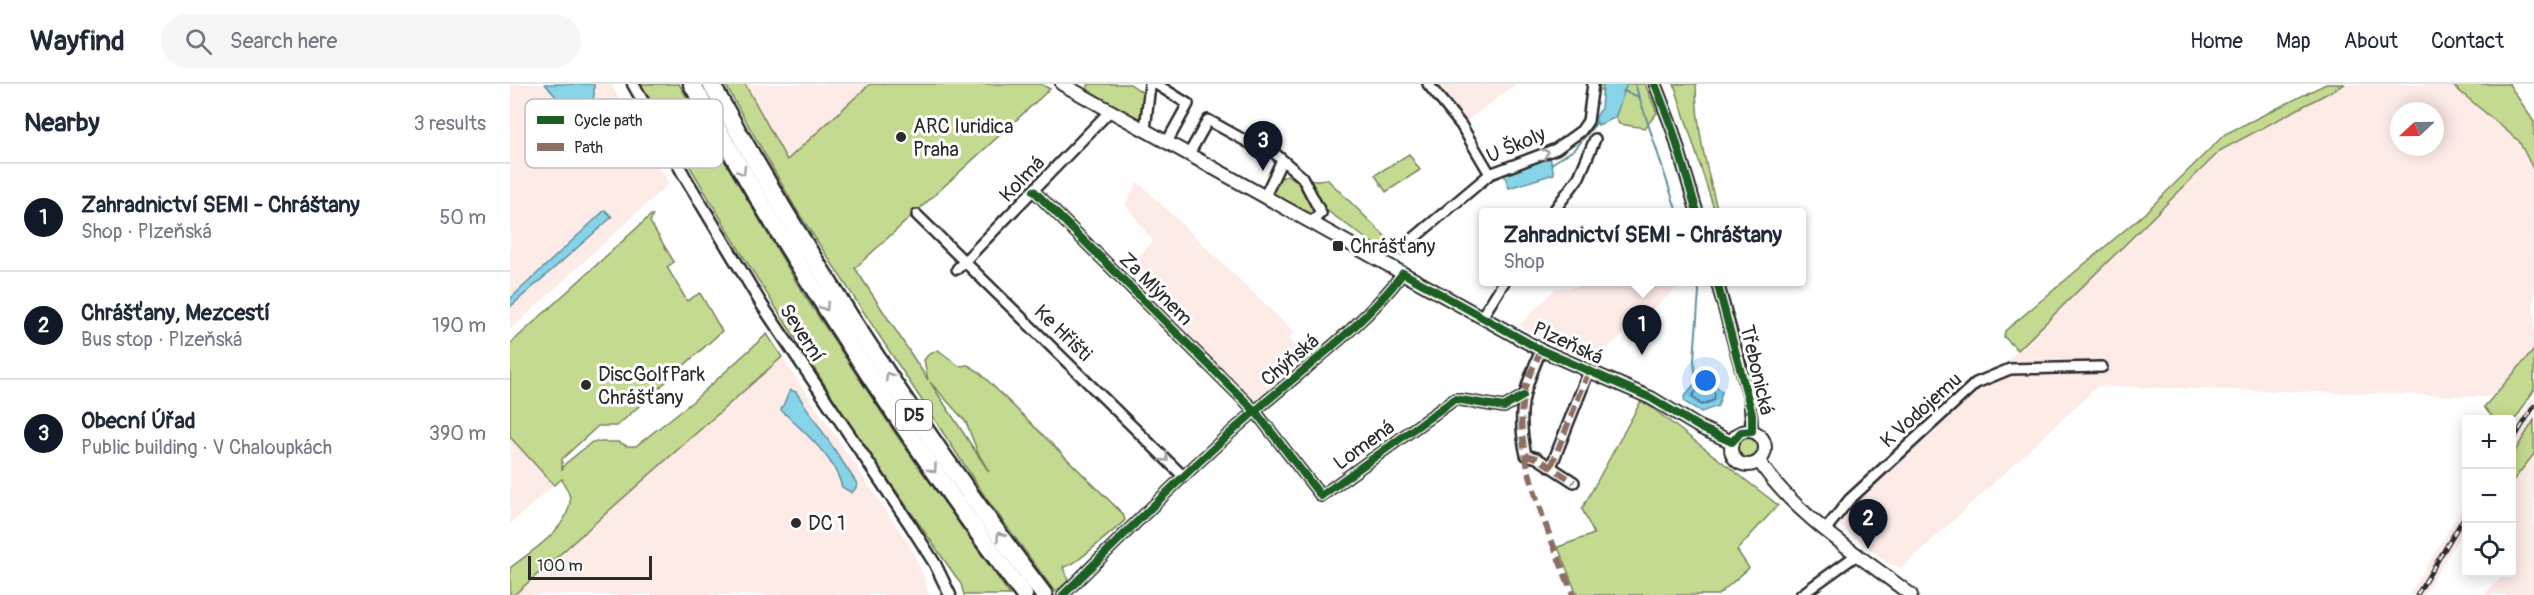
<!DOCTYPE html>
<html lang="en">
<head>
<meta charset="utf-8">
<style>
	body { margin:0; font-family:Pangolin,sans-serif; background:#f6f6f7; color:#1f2937 }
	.controls { position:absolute; right:18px; bottom:18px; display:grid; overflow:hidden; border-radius:6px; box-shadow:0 3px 15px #0003 }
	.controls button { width:54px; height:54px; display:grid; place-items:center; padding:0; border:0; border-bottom:2px solid #e0e1e3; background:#fff; color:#1f2937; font:30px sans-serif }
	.compass { position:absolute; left:1880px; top:18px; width:54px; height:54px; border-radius:50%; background:#fff; box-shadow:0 3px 15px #0003; rotate:248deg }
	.scale { position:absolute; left:18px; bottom:15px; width:124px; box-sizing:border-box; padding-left:6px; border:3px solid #2b2b2b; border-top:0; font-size:16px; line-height:21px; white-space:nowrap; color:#2b2b2b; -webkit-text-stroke:4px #fff; paint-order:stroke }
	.you { position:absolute; left:1196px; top:297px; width:21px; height:21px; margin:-15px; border:4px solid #fff; border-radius:50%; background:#1a73e8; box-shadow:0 0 0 9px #1a73e833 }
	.badge { display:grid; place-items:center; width:39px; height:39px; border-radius:50%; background:#111827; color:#fff; font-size:20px; font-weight:700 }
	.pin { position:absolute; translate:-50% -50px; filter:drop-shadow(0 2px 3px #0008) }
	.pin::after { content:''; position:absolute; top:32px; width:21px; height:18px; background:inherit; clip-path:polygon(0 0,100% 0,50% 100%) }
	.popup { position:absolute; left:969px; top:124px; width:327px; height:78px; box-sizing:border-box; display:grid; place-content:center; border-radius:6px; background:#fff; filter:drop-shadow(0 2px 4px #0005); font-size:20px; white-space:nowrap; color:#747a83 }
	.popup b { font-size:22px; color:#1f2937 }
	.popup::after { content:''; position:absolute; left:50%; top:100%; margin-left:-12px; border:12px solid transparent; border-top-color:#fff }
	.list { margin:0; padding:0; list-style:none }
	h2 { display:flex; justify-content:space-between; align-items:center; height:78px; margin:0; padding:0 24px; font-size:26px }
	h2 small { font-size:20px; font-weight:400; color:#747a83 }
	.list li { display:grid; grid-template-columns:39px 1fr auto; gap:18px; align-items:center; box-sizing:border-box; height:108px; padding:0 24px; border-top:2px solid #e0e1e3 }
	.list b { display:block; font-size:22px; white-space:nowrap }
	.list p { margin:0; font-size:20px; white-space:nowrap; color:#747a83 }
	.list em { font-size:20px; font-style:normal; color:#747a83 }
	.icon { flex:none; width:33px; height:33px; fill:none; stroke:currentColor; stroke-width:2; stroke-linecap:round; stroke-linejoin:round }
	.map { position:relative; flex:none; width:2024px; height:511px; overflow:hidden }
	header { display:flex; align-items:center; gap:36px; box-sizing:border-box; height:84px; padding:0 30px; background:#fff; border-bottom:2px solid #e0e1e3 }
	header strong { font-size:28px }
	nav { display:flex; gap:33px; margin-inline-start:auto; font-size:21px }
	.search { width:420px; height:54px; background:#f6f6f7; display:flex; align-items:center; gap:15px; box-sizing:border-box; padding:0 21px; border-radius:33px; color:#747a83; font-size:22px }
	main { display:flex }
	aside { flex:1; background:#fff }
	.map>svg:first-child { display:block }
	.built { fill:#fdebe8; fill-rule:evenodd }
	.green { fill:#c4da90; stroke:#78825e; stroke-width:1.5; fill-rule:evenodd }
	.water { fill:#87d3e7; stroke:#62909c; stroke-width:1.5 }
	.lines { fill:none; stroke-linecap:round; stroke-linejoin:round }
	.shore { stroke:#506e76; stroke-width:1.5 }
	.stream { stroke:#62909c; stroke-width:2 }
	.minor-casing { stroke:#2b2b2b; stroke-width:14 }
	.tertiary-casing { stroke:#2b2b2b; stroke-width:15 }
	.secondary-casing { stroke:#2b2b2b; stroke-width:16 }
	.motorway-casing { stroke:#2b2b2b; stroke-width:21 }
	.minor { stroke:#fff; stroke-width:9 }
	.tertiary { stroke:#fff; stroke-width:10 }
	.secondary { stroke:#fff; stroke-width:12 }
	.motorway { stroke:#fff; stroke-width:16 }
	.rail-casing { stroke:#2b2b2b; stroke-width:4.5 }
	.rail { stroke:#fff; stroke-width:2; stroke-dasharray:7; stroke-linecap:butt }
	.quiet { stroke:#8d6e63; stroke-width:6; stroke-dasharray:12 6; stroke-linecap:butt }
	.cycleway-casing { stroke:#fff; stroke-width:11 }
	.cycleway { stroke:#1b5e20; stroke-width:8 }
	.oneway { stroke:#a0a0a0 }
	.poi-dot { fill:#2b2b2b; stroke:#fff; stroke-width:2 }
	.labels { text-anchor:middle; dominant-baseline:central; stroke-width:6; stroke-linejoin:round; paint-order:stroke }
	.shield { fill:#fff; stroke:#6b6b6b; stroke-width:1.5 }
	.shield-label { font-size:18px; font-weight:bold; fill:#2b2b2b }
	.poi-label { font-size:20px; fill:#2b2b2b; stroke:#fff; text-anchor:start }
	.street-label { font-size:20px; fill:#2b2b2b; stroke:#fff }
	.key { fill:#fff; stroke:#bfbfbf; stroke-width:1.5 }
	.key-label { font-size:16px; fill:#2b2b2b }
</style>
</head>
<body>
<header>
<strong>Wayfind</strong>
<div class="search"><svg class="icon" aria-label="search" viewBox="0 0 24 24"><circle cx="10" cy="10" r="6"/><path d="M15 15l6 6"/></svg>Search here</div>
<nav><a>Home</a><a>Map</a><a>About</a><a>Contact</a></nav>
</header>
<main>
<aside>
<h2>Nearby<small>3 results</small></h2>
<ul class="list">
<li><span class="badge">1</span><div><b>Zahradnictví SEMI - Chráštany</b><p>Shop · Plzeňská</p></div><em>50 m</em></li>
<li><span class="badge">2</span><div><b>Chrášťany, Mezcestí</b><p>Bus stop · Plzeňská</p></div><em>190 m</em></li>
<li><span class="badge">3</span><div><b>Obecní Úřad</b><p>Public building · V Chaloupkách</p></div><em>390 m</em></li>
</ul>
</aside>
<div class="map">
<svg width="2024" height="511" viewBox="0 0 2024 511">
	<rect width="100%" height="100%" fill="#fff"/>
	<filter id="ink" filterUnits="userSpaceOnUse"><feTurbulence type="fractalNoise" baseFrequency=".0167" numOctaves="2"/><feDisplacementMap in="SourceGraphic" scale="12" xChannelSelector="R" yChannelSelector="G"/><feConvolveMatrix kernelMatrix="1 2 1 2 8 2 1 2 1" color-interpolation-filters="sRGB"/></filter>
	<g filter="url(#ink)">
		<g class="built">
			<polygon points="0,0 101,0 159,99 0,246"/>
			<polygon points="235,0 360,0 277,76"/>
			<polygon points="918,0 1006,0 951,41"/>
			<path d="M1835 0H1941L2009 57 2024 87V266L1981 313 1588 302 1392 484 1378 479 1328 441 1363 400 1433 333 1479 298 1523 250 1711 66ZM1889 27H1925V63H1889Z"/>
			<polygon points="628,98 784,248 778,255 795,274 745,318 628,202 631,190 627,174 643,157 615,120"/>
			<polygon points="1080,198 1174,198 1081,278 1009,242 1046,204 1069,203"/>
			<polygon points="272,273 400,462 412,488 419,511 4,511"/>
			<polygon points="2024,311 2024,334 2002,370 2002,346"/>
			<polygon points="0,353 44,401 0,440"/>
			<polygon points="2024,370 2024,511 1974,511 1996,489 2002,488 2002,398"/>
			<polygon points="1956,418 1956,442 1914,511 1899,511"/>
		</g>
		<g class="green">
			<polygon points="131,0 169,0 291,206 387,352 500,511 454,511 451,500 339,339 233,172"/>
			<path d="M215 0H235L277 76 360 0H531L540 5 345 184 418 296 414 276 418 271 428 266 449 282 458 281 468 287 613 430 615 436C613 439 567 478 562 480 559 482 556 482 553 483L558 497 545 508 476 414 286 125ZM420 298 456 338 468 369 479 388Z"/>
			<polygon points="581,0 620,0 635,10 632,36 578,9 578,1"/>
			<polygon points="1084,0 1135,0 1147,29 1135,44 1109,40 1092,7"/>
			<path d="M1164 0H1186C1186 45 1197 85 1208 128H1205Z"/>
			<polygon points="1816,0 1835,0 1711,66 1508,266 1494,253 1495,247 1635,129 1715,50"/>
			<polygon points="1941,0 1999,0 2024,38 2024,87 2009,57"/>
			<polygon points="899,70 910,86 876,108 865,91"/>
			<polygon points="777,91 790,98 806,121 802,131 761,108 766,97"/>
			<polygon points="817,95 887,164 875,168 812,123 799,97"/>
			<path d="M141 131H143L140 138 164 178 157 183 177 217 190 209 212 247 107 342H88L52 375V386L55 380 82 358H109L117 362H126L182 318 257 250 272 273 4 511H0V484C20 468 58 446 60 417 61 408 54 403 52 395L44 401 0 353V260Z"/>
			<polygon points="2024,266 2024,306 2002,341 2002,336 1984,335 1974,323"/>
			<polygon points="1131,317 1141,323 1268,421 1227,466 1239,484 1208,511 1067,511 1048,463 1084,450 1072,425"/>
			<polygon points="2024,336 2024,370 2002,398 2002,372"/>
			<circle cx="1239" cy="364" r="12"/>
		</g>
		<g class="water">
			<polygon points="35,0 84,0 84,12 77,29 53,21"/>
			<polygon points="1093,0 1117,0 1105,34 1088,41 1085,35 1091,24"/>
			<polygon points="1040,73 1044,90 999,104 994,90"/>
			<polygon points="95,126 102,133 0,223 0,215"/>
			<polygon points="1199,294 1212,308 1208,322 1191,328 1175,318 1174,313 1186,298"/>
			<path d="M280 306 286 308 348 401 342 409 332 403C324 372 294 348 271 326Z"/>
		</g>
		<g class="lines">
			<polygon class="shore" points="1197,301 1205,309 1204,316 1191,321 1182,312 1189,304"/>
			<g class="stream">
				<polyline points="1125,0 1167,128"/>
				<polyline points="1113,7 1130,13"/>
				<polyline points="1041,80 1065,65 1087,38"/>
				<polyline points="1186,298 1184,276 1189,207 1187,198"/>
			</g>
			<g class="minor-casing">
				<g id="minor">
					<polyline points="646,0 678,20 657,58"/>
					<polyline points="918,0 951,41 980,90"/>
					<polyline points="635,46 640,0"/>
					<polyline points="679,70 698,36 743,61 762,67 792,93 811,129 802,137"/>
					<polyline points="524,107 745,327 811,412 945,315 994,323 1013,312"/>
					<polyline points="755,112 772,76"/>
					<polyline points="1043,128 1069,93 1085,55"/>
					<polyline points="407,131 673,392"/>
					<polyline points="891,165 980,90 1046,65 1071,47 1078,37 1083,0"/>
					<polyline points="447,185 600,27"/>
					<polyline points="972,233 994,198"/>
					<path d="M1031 266C1014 307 1006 326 1016 371L1027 374 1064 398"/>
					<polyline points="1041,383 1079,287"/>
					<polyline points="1316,445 1339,416 1466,299 1500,285 1592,283"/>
					<path d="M553 511C616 449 677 386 744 328 795 283 852 244 893 189"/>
					<polyline points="1291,511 1348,470"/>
				</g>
			</g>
			<g class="tertiary-casing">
				<g id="tertiary">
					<polyline points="123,0 175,93 252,221 401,442 425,480 440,511"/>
					<polyline points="1145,0 1163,47 1187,128"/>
					<polyline points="1207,198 1240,316 1242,347"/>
				</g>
			</g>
			<g class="secondary-casing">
				<g id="secondary">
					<polyline points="552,0 1031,266 1141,314 1191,344 1222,358"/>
					<circle cx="1238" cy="364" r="17"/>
					<path d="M1249 377C1283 430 1352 473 1401 511"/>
				</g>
			</g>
			<g class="motorway-casing">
				<g id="motorway">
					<path d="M182 0C282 177 392 349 514 511"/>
					<path d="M201 0C300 178 411 349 534 511"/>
				</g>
			</g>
			<use href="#minor" class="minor"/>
			<use href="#tertiary" class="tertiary"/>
			<use href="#secondary" class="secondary"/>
			<use href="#motorway" class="motorway"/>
			<g class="rail-casing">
				<g id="rail">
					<polyline points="2002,358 2024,322"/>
					<polyline points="1907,511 1956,430"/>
				</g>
			</g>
			<use href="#rail" class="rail"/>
			<g class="quiet">
				<path d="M1031 266C1025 281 1015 297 1013 313 1003 372 1042 456 1063 511"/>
				<polyline points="1016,371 1027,374 1064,398"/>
				<polyline points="1041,383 1079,287"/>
			</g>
			<g class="cycleway-casing">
				<g id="cycleway">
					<polyline points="1145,0 1163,47 1187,128"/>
					<polyline points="524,107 745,327 811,412 945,315 994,323 1013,312"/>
					<path d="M553 511C616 449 677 386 744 328 795 283 852 244 893 189L1031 266 1141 314 1191 344 1222 358 1231 348 1242 347V330L1207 198"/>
				</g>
			</g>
			<use href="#cycleway" class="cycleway"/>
		</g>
		<defs><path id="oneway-chevron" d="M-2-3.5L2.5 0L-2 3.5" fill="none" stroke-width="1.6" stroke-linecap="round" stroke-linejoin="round" transform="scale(1.5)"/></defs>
		<g class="oneway">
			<use href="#oneway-chevron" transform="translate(1035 69) rotate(-20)"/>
			<use href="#oneway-chevron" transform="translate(232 87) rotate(60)"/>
			<use href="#oneway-chevron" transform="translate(315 223) rotate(58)"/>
			<use href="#oneway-chevron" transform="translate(379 292) rotate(-124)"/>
			<use href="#oneway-chevron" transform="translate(655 374) rotate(44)"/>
			<use href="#oneway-chevron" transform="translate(423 385) rotate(55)"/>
			<use href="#oneway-chevron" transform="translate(490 452) rotate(-126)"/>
		</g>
	</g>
	<g class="poi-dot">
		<circle cx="391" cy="53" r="6"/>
		<rect x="822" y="156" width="12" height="12" rx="3"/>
		<circle cx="76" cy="301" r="6"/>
		<circle cx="286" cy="439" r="6"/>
	</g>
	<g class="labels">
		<rect class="shield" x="386" y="316" width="36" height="30" rx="4.5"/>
		<g class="shield-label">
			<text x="404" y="331">D5</text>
		</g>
		<g class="poi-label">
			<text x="403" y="42">ARC Iuridica<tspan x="403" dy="23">Praha</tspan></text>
			<text x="840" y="162">Chrášťany</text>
			<text x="88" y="290">DiscGolfPark<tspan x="88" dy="23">Chrášťany</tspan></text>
			<text x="298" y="439">DC 1</text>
		</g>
		<g class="street-label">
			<text transform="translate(1006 61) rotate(-23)">U Školy</text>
			<text transform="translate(512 95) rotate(-46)">Kolmá</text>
			<text transform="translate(646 205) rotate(45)">Za Mlýnem</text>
			<text transform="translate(292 249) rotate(57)">Severní</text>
			<text transform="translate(553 249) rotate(44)">Ke Hřišti</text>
			<text transform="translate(1058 259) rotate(25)">Plzeňská</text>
			<text transform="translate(780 276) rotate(-40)">Chýňská</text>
			<text transform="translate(1247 286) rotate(77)">Třebonická</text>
			<text transform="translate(1411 326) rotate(-42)">K Vodojemu</text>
			<text transform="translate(854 361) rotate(-36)">Lomená</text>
		</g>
	</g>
	<rect x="15" y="15" width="198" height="69" rx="9" class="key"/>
	<rect x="27" y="32" width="27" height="8" fill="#1b5e20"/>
	<rect x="27" y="59" width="27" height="8" fill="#8d6e63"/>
	<g class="key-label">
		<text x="64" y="42">Cycle path</text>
		<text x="64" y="69">Path</text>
	</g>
</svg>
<div class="controls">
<button>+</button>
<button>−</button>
<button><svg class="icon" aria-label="locate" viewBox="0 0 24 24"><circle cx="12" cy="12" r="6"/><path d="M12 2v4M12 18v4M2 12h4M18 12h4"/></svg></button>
</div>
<svg class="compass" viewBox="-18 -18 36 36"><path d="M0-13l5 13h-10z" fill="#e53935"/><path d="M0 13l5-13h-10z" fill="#747a83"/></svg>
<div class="scale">100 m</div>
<div class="you"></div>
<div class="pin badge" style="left:1132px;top:271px">1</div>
<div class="popup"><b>Zahradnictví SEMI - Chráštany</b>Shop</div>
<div class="pin badge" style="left:1358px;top:465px">2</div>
<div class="pin badge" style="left:753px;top:87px">3</div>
</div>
</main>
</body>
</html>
